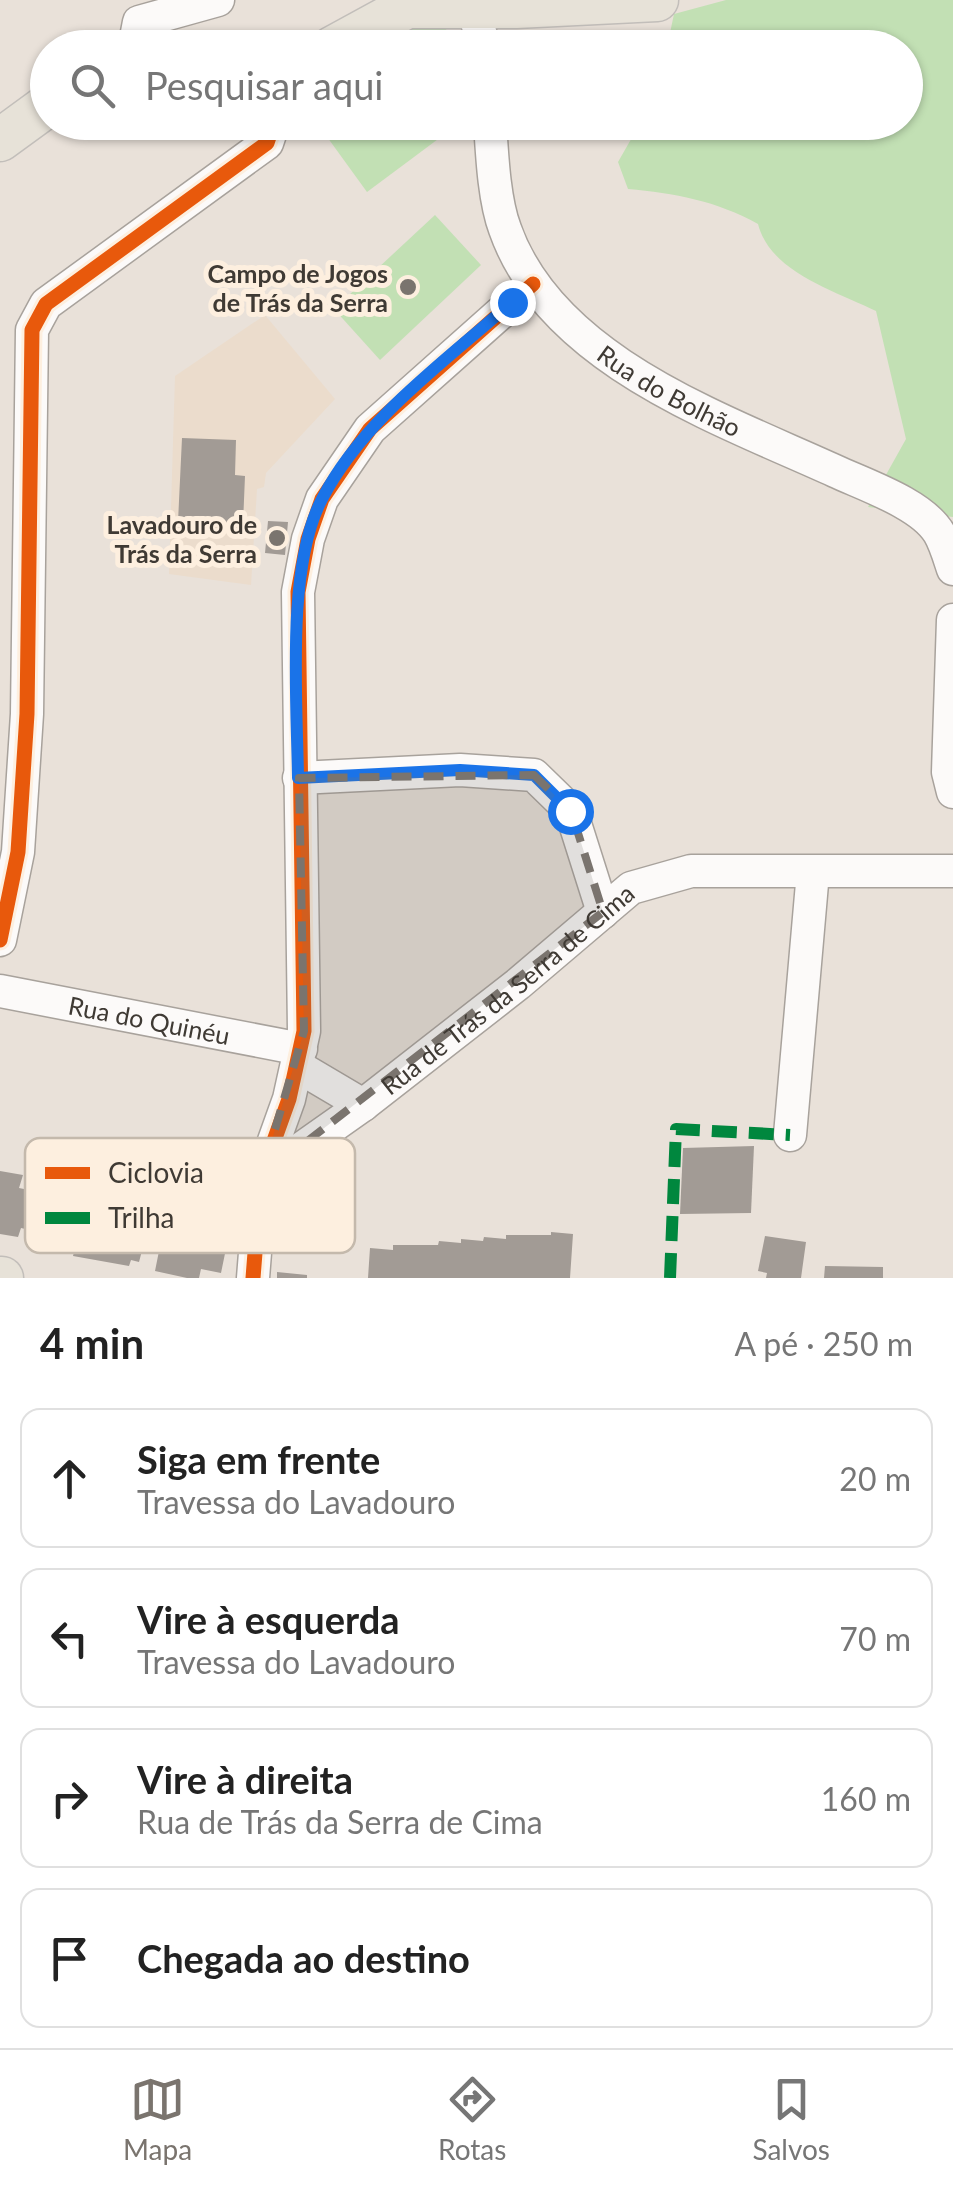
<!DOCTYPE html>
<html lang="pt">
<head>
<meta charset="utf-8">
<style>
	body { margin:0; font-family:Lato,sans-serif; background:#f6f6f6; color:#222 }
	.stop { position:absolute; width:30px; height:30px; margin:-22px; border:8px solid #1a73e8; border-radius:50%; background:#fff }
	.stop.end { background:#1a73e8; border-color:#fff; box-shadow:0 2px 10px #0008 }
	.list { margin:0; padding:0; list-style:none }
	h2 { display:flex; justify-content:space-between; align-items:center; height:130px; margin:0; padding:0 40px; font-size:42px }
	h2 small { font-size:32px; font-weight:400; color:#767676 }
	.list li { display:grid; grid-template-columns:65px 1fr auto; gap:30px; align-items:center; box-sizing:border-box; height:140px; margin:0 20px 20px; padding:0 20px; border:2px solid #e0e0e0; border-radius:20px }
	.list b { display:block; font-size:38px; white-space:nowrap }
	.list p { margin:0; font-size:32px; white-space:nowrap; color:#767676 }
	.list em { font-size:32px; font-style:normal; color:#767676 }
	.icon { flex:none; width:55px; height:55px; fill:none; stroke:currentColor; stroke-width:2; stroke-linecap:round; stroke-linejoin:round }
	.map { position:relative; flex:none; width:953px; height:1278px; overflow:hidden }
	.search { position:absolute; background:#fff; box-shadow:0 2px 8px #0004; left:30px; right:30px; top:30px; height:110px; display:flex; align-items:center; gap:25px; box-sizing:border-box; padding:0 35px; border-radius:55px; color:#767676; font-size:38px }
	.sheet { height:770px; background:#fff }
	nav { display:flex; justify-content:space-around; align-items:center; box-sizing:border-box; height:140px; border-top:2px solid #e0e0e0; background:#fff; font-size:28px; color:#767676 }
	nav a { display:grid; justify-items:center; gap:5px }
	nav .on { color:#7a746e }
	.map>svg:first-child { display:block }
	.built { fill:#ebdccc }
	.green { fill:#c2e0b4 }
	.building { fill:#a29b95 }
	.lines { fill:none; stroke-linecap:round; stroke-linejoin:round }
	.minor-casing { stroke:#a8a29c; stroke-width:35 }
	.major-casing { stroke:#c2beba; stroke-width:45 }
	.minor { stroke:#fcfaf9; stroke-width:32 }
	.major { stroke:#e7e2d8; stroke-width:42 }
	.quiet { stroke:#00873e; stroke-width:12; stroke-dasharray:25 12; stroke-linecap:butt }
	.cycleway-casing { stroke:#fdefdf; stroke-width:21 }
	.cycleway { stroke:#e8590c; stroke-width:15 }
	.route { stroke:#1a73e8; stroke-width:12 }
	.marked { fill:#7a746e; fill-opacity:0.2; stroke:#7a746e; stroke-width:8; stroke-dasharray:20 12; stroke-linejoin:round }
	.poi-dot { fill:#7a746e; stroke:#fdefdf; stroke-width:4 }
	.labels { text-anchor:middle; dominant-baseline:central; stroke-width:10; stroke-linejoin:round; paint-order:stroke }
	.poi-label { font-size:25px; font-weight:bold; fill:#3f3a34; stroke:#fdefdf; text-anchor:end }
	.street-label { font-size:25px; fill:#3f3a34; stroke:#fdefdf }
	.key { fill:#fdefdf; stroke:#c4b9ac; stroke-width:2.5 }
	.key-label { font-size:28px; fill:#3f3a34 }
</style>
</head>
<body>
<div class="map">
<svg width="953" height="1278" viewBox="0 0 953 1278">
	<rect width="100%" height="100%" fill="#e9e1d9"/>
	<polygon class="built" points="265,315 335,399 266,473 264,487 257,489 251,585 169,574 175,376"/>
	<g class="green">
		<path d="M726 0H953V517L868 507 906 439 876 311C835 291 770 272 758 224 717 201 674 193 628 189L618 162 634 134 648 123 906 122V48L667 47 674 14Z"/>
		<polygon points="434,18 452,35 459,47 355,48"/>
		<polygon points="461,122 367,192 317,123 317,122"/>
		<polygon points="435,215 481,265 380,360 334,309"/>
	</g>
	<g class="building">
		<polygon points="182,438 236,440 235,475 245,476 243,524 178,522"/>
		<polygon points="268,521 288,522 285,555 265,553"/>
		<polygon points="754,1146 751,1213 680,1214 683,1148"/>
		<polygon points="0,1171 23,1175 19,1188 59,1196 51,1235 21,1228 18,1237 0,1234"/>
		<polygon points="87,1201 146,1214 143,1226 148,1228 139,1262 131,1260 129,1266 73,1256 75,1248 71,1247 79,1213 84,1214"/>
		<polygon points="165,1221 229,1234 221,1273 201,1269 199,1278 187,1278 155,1271"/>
		<polygon points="551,1232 573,1234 570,1278 368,1278 370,1248 393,1250 393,1245 438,1245 439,1241 461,1243 461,1239 483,1241 484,1237 506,1239 506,1235 551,1235"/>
		<polygon points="765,1236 806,1242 801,1278 766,1278 767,1273 758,1271"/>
		<polygon points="825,1266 883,1267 883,1278 824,1278"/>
		<polygon points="277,1272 307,1275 307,1278 277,1278"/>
	</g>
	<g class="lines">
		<g class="minor-casing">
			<g id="minor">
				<polyline points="470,0 485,48"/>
				<polyline points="134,48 139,22 218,0"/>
				<path id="s1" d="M490 122C492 154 494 200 505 229 551 360 719 418 835 471 865 485 922 504 939 533 945 543 949 557 953 569"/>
				<polyline points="953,620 948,772 953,792"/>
				<polyline points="299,778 460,770 534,775 571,811 603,912"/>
				<polyline points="0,940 18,852 27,714 32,330 46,304 267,143 274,122"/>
				<path id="s2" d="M0 991 301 1049"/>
				<polyline points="297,1066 363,1105"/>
				<polyline points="790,1135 813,872"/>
				<path id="s3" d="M261 1177 363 1105 518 984 631 888 691 871H953"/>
				<polyline points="253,1278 261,1177 289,1099 304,1031 298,592 308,539 322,499 370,429 533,284"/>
			</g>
		</g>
		<g class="major-casing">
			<g id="major">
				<polyline points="332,48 407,7 516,7 657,0"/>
				<polyline points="0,140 48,105"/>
				<polyline points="0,1278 2,1278"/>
			</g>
		</g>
		<use href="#minor" class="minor"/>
		<use href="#major" class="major"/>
		<polyline class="quiet" points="670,1278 676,1129 790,1135"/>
		<g class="cycleway-casing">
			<g id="cycleway">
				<polyline points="0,940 18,852 27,714 32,330 46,304 267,143 274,122"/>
				<polyline points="253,1278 261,1177 289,1099 304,1031 298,592 308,539 322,499 370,429 533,284"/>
			</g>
		</g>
		<use href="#cycleway" class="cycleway"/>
	</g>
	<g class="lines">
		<path class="route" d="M512 302C446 361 364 418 322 499 286 567 297 700 298 778L460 770 534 775 570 811"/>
	</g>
	<path class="marked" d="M534 775 571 811 603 912 261 1177 304 1031 299 778Z"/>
	<g class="poi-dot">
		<circle cx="408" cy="287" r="10"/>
		<circle cx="277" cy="538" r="10"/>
	</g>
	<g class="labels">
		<g class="poi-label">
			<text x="388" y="273">Campo de Jogos<tspan x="388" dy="29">de Trás da Serra</tspan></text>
			<text x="257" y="524">Lavadouro de<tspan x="257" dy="29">Trás da Serra</tspan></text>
		</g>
		<g class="street-label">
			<text stroke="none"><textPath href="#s1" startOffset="345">Rua do Bolhão</textPath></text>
			<text stroke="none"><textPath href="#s3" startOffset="310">Rua de Trás da Serra de Cima</textPath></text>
			<text stroke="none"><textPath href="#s2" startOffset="152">Rua do Quinéu</textPath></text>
		</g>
	</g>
	<rect x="25" y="1138" width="330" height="115" rx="15" class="key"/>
	<rect x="45" y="1167" width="45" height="12" fill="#e8590c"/>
	<rect x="45" y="1212" width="45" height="12" fill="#00873e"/>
	<g class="key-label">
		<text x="108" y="1183">Ciclovia</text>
		<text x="108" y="1228">Trilha</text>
	</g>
</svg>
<div class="stop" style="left:570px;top:811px"></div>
<div class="stop end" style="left:512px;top:302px"></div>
<div class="search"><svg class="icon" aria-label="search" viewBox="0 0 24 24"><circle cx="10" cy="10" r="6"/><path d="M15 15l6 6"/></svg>Pesquisar aqui</div>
</div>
<section class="sheet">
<h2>4 min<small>A pé · 250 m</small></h2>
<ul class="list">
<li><svg class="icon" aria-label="ahead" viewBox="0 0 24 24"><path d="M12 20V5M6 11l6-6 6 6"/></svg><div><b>Siga em frente</b><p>Travessa do Lavadouro</p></div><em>20 m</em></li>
<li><svg class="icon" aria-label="left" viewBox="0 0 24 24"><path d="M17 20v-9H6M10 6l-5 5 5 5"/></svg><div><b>Vire à esquerda</b><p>Travessa do Lavadouro</p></div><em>70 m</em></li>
<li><svg class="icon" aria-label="right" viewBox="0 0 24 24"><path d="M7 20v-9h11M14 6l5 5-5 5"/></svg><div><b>Vire à direita</b><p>Rua de Trás da Serra de Cima</p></div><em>160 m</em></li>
<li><svg class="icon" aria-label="arrive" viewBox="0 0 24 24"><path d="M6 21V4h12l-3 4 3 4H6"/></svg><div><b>Chegada ao destino</b></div></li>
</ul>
</section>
<nav>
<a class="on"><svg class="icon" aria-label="map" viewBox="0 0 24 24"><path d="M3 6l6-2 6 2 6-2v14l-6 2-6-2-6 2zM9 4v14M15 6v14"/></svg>Mapa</a>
<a><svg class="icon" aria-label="directions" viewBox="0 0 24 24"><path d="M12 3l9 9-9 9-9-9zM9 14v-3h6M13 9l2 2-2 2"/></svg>Rotas</a>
<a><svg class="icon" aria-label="saved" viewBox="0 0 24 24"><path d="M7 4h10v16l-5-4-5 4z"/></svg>Salvos</a>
</nav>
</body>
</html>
